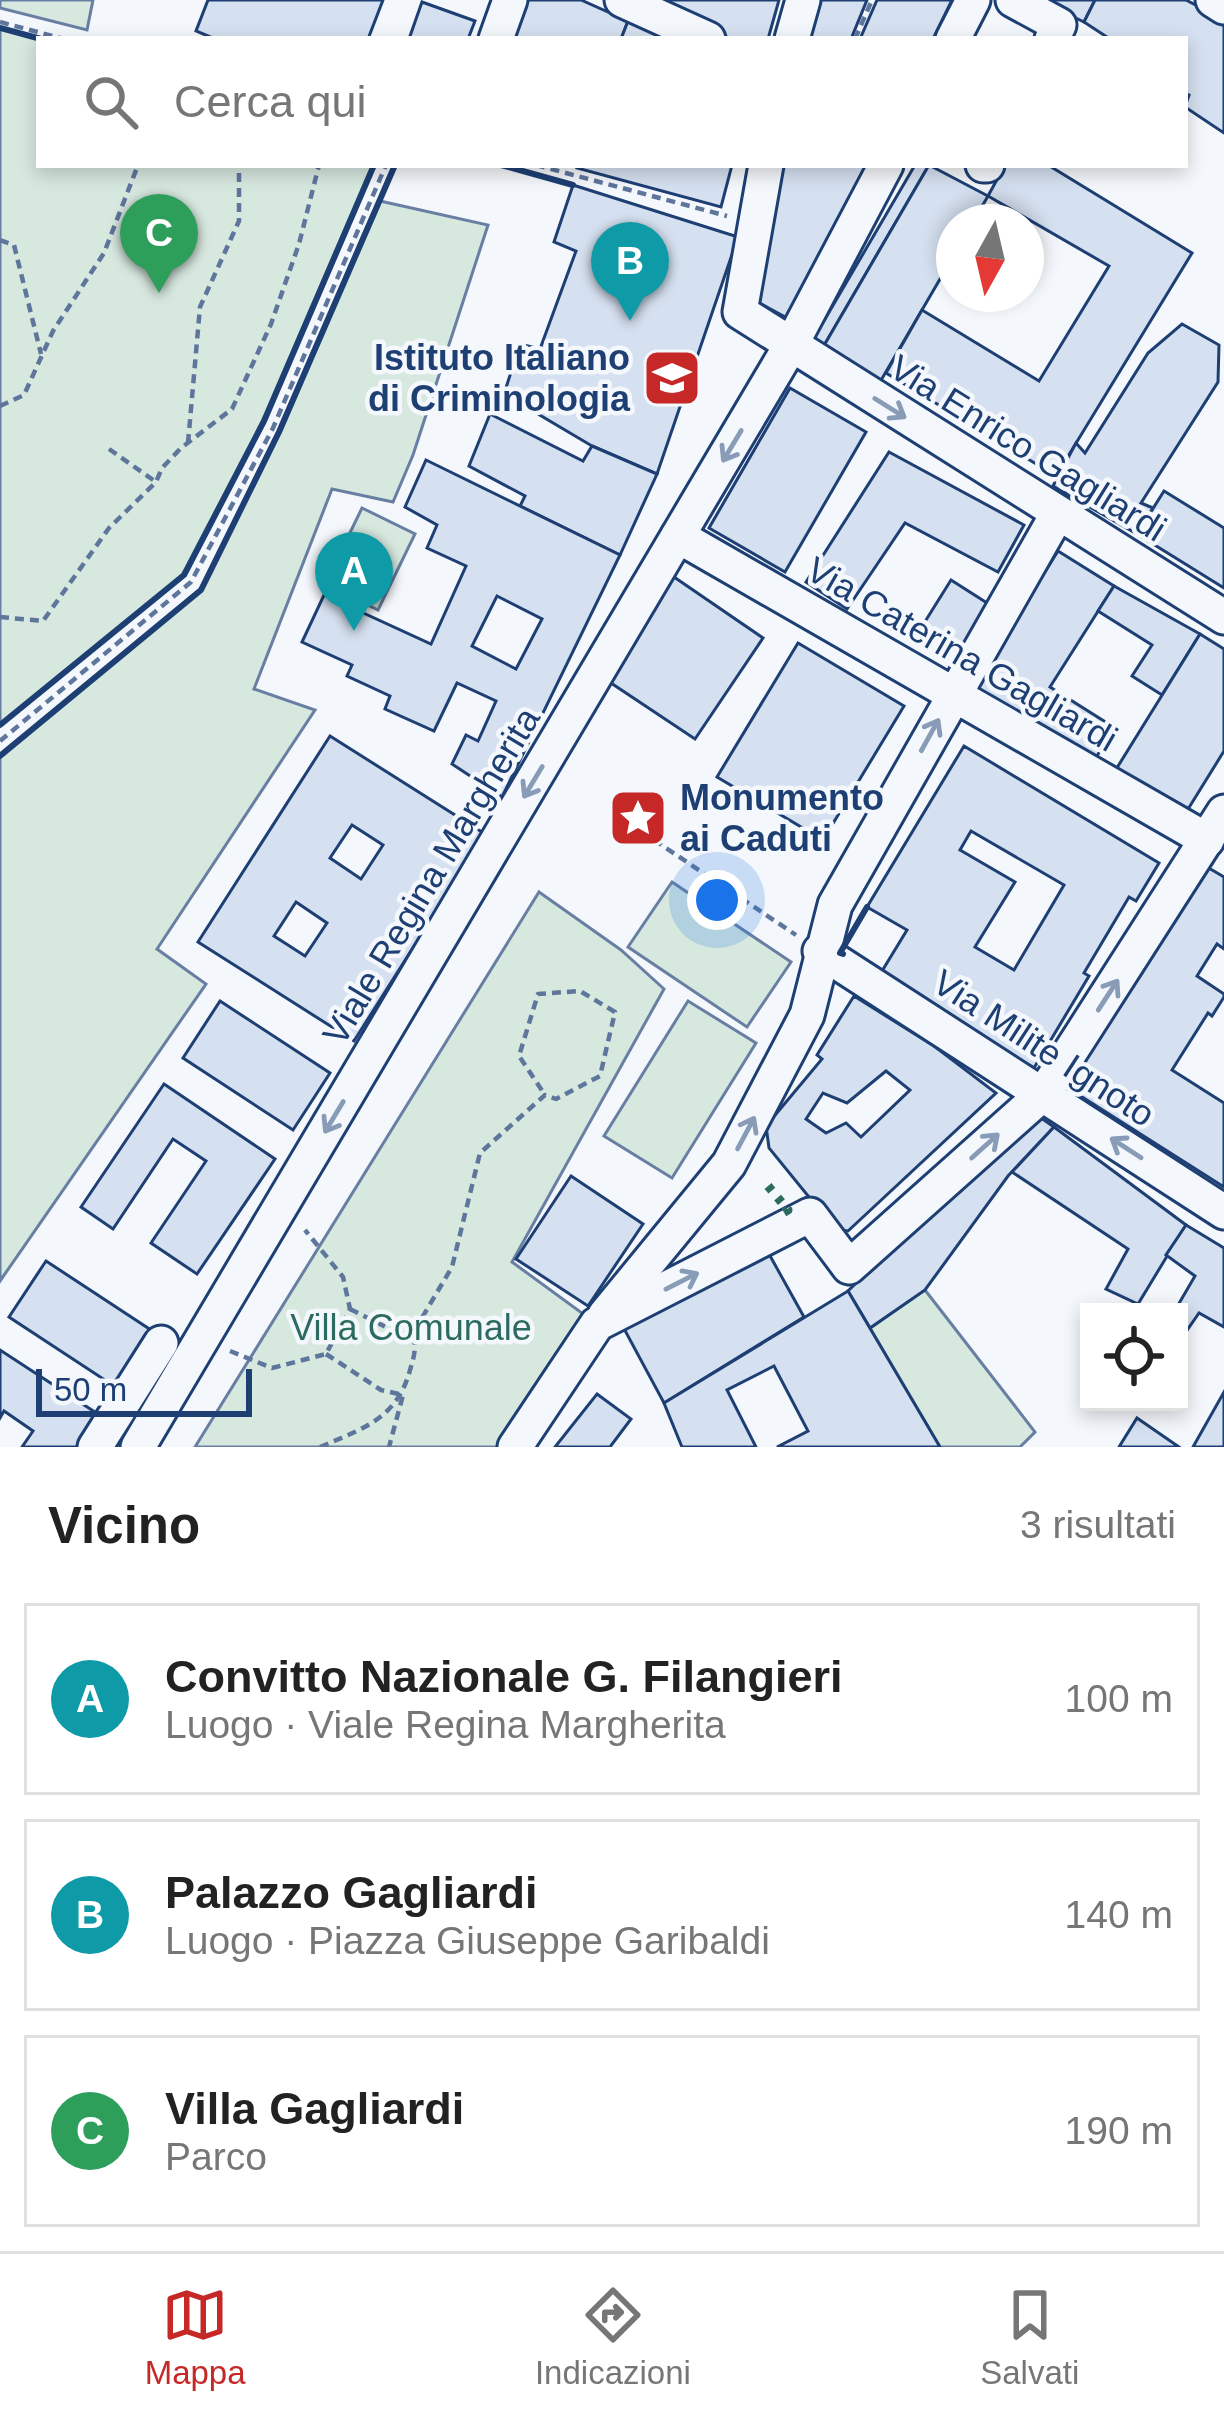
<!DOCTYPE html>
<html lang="it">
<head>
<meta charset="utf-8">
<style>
	body { margin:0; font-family:Arial,sans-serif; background:#f6f6f6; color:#222 }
	.controls { position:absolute; right:36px; bottom:36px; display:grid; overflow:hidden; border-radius:0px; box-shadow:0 6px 18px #0003 }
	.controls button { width:108px; height:108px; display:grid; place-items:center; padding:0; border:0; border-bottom:3px solid #e0e0e0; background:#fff; color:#222; font:60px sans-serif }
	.compass { position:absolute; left:936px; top:204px; width:108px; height:108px; border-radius:50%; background:#fff; box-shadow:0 6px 18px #0003; rotate:188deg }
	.scale { position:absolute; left:36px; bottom:30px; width:216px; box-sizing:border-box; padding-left:12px; border:6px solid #1d3f73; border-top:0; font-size:33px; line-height:42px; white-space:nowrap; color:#1d3f73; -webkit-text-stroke:9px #f4f7fb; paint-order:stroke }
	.you { position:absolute; left:717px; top:900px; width:42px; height:42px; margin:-30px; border:9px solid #fff; border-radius:50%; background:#1a73e8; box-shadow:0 0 0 18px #1a73e833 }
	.badge { display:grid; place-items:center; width:78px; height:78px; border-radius:50%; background:#c62828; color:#fff; font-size:39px; font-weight:700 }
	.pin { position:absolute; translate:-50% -99px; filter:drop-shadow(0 3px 6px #0008) }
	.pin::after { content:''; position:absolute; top:63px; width:42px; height:36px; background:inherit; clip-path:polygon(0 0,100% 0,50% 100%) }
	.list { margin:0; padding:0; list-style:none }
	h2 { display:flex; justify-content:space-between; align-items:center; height:156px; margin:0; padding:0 48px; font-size:51px }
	h2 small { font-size:39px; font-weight:400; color:#767676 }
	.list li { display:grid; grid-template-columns:78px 1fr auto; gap:36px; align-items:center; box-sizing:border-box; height:192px; margin:0 24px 24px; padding:0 24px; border:3px solid #e0e0e0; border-radius:0px }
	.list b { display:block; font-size:45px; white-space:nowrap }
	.list p { margin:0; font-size:39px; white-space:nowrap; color:#767676 }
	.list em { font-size:39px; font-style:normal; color:#767676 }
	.icon { flex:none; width:66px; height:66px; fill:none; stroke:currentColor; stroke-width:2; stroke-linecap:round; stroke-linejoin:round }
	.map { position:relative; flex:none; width:1224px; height:1447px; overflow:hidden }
	.search { position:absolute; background:#fff; box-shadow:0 6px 18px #0003; left:36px; right:36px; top:36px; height:132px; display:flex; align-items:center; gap:30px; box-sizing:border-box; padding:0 42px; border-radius:0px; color:#767676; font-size:45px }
	.sheet { height:804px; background:#fff }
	nav { display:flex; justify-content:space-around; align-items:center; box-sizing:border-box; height:168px; border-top:3px solid #e0e0e0; background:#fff; font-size:33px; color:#767676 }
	nav a { display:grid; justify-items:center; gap:6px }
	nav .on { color:#c62828 }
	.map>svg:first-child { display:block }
	.green { fill:#d7e8df; stroke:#687fa3; stroke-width:3 }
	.building { fill:#d5e0f0; stroke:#1d3f73; stroke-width:3; fill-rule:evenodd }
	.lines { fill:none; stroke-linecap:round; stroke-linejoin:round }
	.minor-casing { stroke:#1d3f73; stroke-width:39 }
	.path { stroke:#5e769c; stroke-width:4.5; stroke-dasharray:9 6; stroke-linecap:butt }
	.minor { stroke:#f4f7fb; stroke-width:33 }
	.hedge { stroke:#2c6c60; stroke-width:9; stroke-dasharray:6 9; stroke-linecap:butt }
	.wall { stroke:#1d3f73; stroke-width:6 }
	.oneway { stroke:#889bb7 }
	.labels { text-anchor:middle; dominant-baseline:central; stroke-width:9; stroke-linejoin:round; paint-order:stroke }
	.poi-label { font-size:36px; font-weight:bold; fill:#1d3f73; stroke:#f4f7fb; text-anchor:end }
	.street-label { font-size:36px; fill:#1d3f73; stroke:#f4f7fb }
	.park-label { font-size:36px; fill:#2c6c60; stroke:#f4f7fb }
</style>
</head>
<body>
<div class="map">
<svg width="1224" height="1447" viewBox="0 0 1224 1447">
	<rect width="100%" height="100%" fill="#f4f7fb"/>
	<g class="green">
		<polygon points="0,0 93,0 87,30 0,8"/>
		<polygon points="0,28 41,39 39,165 374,165 264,421 184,575 0,725"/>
		<polygon points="380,201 488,225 413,455 393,502 332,489 254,689 315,710 157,949 206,984 0,1281 0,756 201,589 279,432"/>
		<polygon points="362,508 415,534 378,610 325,584"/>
		<polygon points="672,882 791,962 747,1027 628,947"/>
		<polygon points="539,892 621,950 664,989 512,1262 597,1324 515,1447 195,1447"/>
		<polygon points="688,1001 756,1043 672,1178 604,1136"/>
		<polygon points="925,1290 1035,1432 1020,1447 940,1447 870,1328"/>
	</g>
	<g class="building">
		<polygon points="208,0 383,0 368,39 215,39 196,31"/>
		<polygon points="522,0 581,0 628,21 621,39 506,39"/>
		<polygon points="639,0 779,0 768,39 731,39"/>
		<polygon points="812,0 867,0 851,39 802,39"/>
		<polygon points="877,0 952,0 933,39 860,39"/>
		<polygon points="1039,0 1095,0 1084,22"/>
		<polygon points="1095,0 1186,0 1224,20 1224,133 1185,107 1189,95 1185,93 1185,39 1110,39 1084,22"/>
		<polygon points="422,2 475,21 468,39 409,39"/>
		<polygon points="628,21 671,39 621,39"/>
		<polygon points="578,165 732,165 721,207 577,168"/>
		<polygon points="778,165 877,165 800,325 752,299"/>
		<polygon points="915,165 929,165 822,349 811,343"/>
		<polygon points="929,165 988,196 973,222 954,222 954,255 880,382 822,349"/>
		<polygon points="1005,165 1048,165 1192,253 1056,476 886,373 922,310 1039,381 1109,266 988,196"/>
		<polygon points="573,185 738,237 657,474 592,446 504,394 520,344 540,349 576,251 554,242"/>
		<polygon points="1182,324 1219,345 1218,382 1141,503 1153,508 1137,534 1053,486 1076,443 1085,453 1148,353"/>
		<polygon points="790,388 866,432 785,572 709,528"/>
		<polygon points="490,414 583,461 592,446 657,474 620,555 520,506 525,496 469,466"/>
		<polygon points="889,452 1024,525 998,572 905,523 847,609 806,582"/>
		<path d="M426 460 620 555 502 797 452 764 466 735 478 741 496 701 457 683 434 731 385 709 390 696 347 676 352 665 302 642 324 595 431 644 466 566 427 548 437 525 405 507ZM497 596 542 619 516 669 472 646Z"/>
		<polygon points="1164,491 1224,528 1224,588 1137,534"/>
		<polygon points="1058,551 1114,586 1050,687 1115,728 1093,762 973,686"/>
		<polygon points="674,577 763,638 695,739 605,679"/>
		<polygon points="951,580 998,610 967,658 921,628"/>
		<polygon points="1114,586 1200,634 1162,695 1132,676 1152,645 1098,611"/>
		<polygon points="1200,634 1224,649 1224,751 1185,814 1115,771"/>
		<polygon points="798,643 904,706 823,840 717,777"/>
		<path d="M330 736 485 834 354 1041 198 942ZM352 825 383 845 361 879 330 858ZM296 902 327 923 305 956 274 936Z"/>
		<path d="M964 746 1159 863 1136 901 1129 897 1084 973 1089 976 1034 1068 879 976 907 930 867 907ZM971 831 1064 885 1014 970 975 947 1015 882 960 850Z"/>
		<polygon points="1207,867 1224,877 1224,949 1217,944 1197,976 1224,994 1224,997 1212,1016 1208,1013 1172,1070 1224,1103 1224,1187 1068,1088"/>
		<path d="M854 996 934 1046 996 1093 848 1231 835 1229 769 1148 766 1126 822 1059 817 1055ZM886 1071 910 1090 861 1137 846 1123 826 1133 806 1119 823 1093 847 1103Z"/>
		<polygon points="220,1001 330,1073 293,1130 183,1058"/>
		<polygon points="164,1084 275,1159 197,1274 151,1243 206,1161 173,1139 113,1229 81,1207"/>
		<polygon points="1031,1111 1054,1127 1008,1176 925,1290 870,1328 848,1291"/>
		<polygon points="1054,1127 1186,1225 1138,1304 1106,1289 1128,1249 1012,1172"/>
		<polygon points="571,1176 643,1224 588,1306 516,1259"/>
		<polygon points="1186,1225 1224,1248 1224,1327 1199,1313 1183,1336 1179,1334 1179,1312 1174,1312 1195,1276 1166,1255"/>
		<polygon points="769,1254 804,1317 664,1403 622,1325"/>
		<polygon points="46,1261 157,1334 120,1390 9,1317"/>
		<polygon points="848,1291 940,1447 777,1447 808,1431 774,1366 727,1390 756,1447 682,1447 664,1403"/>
		<polygon points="0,1350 104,1418 85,1447 22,1447 33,1431 4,1411 0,1418"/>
		<polygon points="1224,1392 1224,1447 1193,1447"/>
		<polygon points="597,1394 631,1419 610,1447 555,1447"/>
		<polygon points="1137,1418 1179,1447 1119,1447"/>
	</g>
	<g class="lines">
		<g class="minor-casing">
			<g id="minor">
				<polyline points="622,0 708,39"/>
				<polyline points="1013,0 1059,25 1052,39"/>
				<polyline points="1213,0 1224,7"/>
				<polyline points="496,39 510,0"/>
				<polyline points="792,39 803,0"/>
				<polyline points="953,39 973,0"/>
				<polyline points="766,165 740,312 1224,617"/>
				<polyline points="983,165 987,165"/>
				<polyline points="678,536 1207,840"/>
				<polyline points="820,951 1224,1212"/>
				<polyline points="605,1315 729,1164 807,1015 835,905 1058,513"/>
				<polyline points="95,1447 161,1343"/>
				<polyline points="138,1447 791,345 886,165"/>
				<polyline points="515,1447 597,1324 810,1215 849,1267 1044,1093 1224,812"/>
			</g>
		</g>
		<g class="path">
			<polyline points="0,22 64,39"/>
			<polyline points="855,39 872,0"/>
			<polyline points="536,165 727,216"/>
			<polyline points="0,240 14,245 41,354"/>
			<polyline points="0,406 24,395 53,331 104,253 138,165"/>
			<polyline points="188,443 200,307 239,221 239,165"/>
			<polyline points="109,449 156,482"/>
			<polyline points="0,617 43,621 109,528 156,482 162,468 181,448 232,409 271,324 299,244 319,165"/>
			<polyline points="0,741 191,582 273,428 386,165"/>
			<polyline points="654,840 796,935"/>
			<polyline points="350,1309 392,1330 411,1333"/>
			<polyline points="230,1351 272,1368 326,1354 350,1309 343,1277 305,1230"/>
			<polyline points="326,1354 381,1390 403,1395 389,1447"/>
			<path d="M320 1447C362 1429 397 1419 410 1370 414 1357 417 1347 413 1333L452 1267 480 1153 545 1095 556 1099 600 1076 615 1012 580 991 538 994 519 1056 545 1095"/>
		</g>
		<use href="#minor" class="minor"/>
		<polyline class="hedge" points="768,1186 788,1210 783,1213"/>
		<g class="wall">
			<polyline points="0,28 41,39"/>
			<polyline points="501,165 573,185"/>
			<polyline points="0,725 184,575 264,421 374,165"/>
			<polyline points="0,756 201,590 279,432 395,165"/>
			<polyline points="843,954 840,953 867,907"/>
		</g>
	</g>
	<defs><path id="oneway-shaft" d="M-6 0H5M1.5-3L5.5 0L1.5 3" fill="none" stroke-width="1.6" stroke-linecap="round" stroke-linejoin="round" transform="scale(3)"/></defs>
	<g class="oneway">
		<use href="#oneway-shaft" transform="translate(890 408) rotate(32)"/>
		<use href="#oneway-shaft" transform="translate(732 446) rotate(121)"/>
		<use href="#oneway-shaft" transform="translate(930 735) rotate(-61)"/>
		<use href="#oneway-shaft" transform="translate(533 782) rotate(121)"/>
		<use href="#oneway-shaft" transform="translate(1108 995) rotate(-57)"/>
		<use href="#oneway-shaft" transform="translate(334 1117) rotate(121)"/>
		<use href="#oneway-shaft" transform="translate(746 1133) rotate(-62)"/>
		<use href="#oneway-shaft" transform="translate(985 1146) rotate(-42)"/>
		<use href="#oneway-shaft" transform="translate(1126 1148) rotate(-147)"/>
		<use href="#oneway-shaft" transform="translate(682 1281) rotate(-27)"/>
	</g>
	<defs>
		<g id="university-square" transform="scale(3)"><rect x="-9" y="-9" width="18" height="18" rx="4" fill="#c62828" stroke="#f4f7fb"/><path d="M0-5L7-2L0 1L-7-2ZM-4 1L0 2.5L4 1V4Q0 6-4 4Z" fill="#fff"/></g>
		<g id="sight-square" transform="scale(3)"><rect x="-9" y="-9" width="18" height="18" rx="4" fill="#c62828" stroke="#f4f7fb"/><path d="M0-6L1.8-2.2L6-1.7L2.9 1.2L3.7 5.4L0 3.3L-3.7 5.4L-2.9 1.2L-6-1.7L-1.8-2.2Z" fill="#fff"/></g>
	</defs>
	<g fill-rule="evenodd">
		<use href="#university-square" x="672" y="378"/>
		<use href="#sight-square" x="638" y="818"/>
	</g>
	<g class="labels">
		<g class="poi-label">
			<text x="630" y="357">Istituto Italiano<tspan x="630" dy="41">di Criminologia</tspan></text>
			<text x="680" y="797" text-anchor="start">Monumento<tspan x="680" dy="41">ai Caduti</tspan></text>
		</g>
		<g class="street-label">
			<text transform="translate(1028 448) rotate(32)">Via Enrico Gagliardi</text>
			<text transform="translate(962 654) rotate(30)">Via Caterina Gagliardi</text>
			<text transform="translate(431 876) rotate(-59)">Viale Regina Margherita</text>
			<text transform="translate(1044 1048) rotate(33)">Via Milite Ignoto</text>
		</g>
		<g class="park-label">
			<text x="411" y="1327">Villa Comunale</text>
		</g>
	</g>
</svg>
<div class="controls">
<button><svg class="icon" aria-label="locate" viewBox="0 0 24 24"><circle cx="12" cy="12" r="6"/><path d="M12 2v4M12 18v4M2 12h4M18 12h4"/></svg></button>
</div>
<svg class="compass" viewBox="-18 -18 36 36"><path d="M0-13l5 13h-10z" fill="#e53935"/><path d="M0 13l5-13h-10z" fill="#767676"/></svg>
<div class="scale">50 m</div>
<div class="you"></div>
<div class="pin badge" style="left:354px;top:631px;background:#0f9aa8">A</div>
<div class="pin badge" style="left:630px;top:321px;background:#0f9aa8">B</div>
<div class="pin badge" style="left:159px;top:293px;background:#2e9e5b">C</div>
<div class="search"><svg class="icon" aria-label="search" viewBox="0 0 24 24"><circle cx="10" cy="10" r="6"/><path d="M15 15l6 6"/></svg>Cerca qui</div>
</div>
<section class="sheet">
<h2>Vicino<small>3 risultati</small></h2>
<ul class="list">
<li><span class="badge" style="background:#0f9aa8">A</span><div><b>Convitto Nazionale G. Filangieri</b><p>Luogo · Viale Regina Margherita</p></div><em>100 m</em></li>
<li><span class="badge" style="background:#0f9aa8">B</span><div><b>Palazzo Gagliardi</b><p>Luogo · Piazza Giuseppe Garibaldi</p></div><em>140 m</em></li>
<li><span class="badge" style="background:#2e9e5b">C</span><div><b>Villa Gagliardi</b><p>Parco</p></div><em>190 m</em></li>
</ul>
</section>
<nav>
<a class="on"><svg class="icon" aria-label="map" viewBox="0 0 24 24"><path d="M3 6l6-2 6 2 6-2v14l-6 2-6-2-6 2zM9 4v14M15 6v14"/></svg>Mappa</a>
<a><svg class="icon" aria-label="directions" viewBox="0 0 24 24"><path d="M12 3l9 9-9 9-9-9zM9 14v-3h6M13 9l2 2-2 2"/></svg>Indicazioni</a>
<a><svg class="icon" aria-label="saved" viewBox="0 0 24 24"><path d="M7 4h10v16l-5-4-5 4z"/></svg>Salvati</a>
</nav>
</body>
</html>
